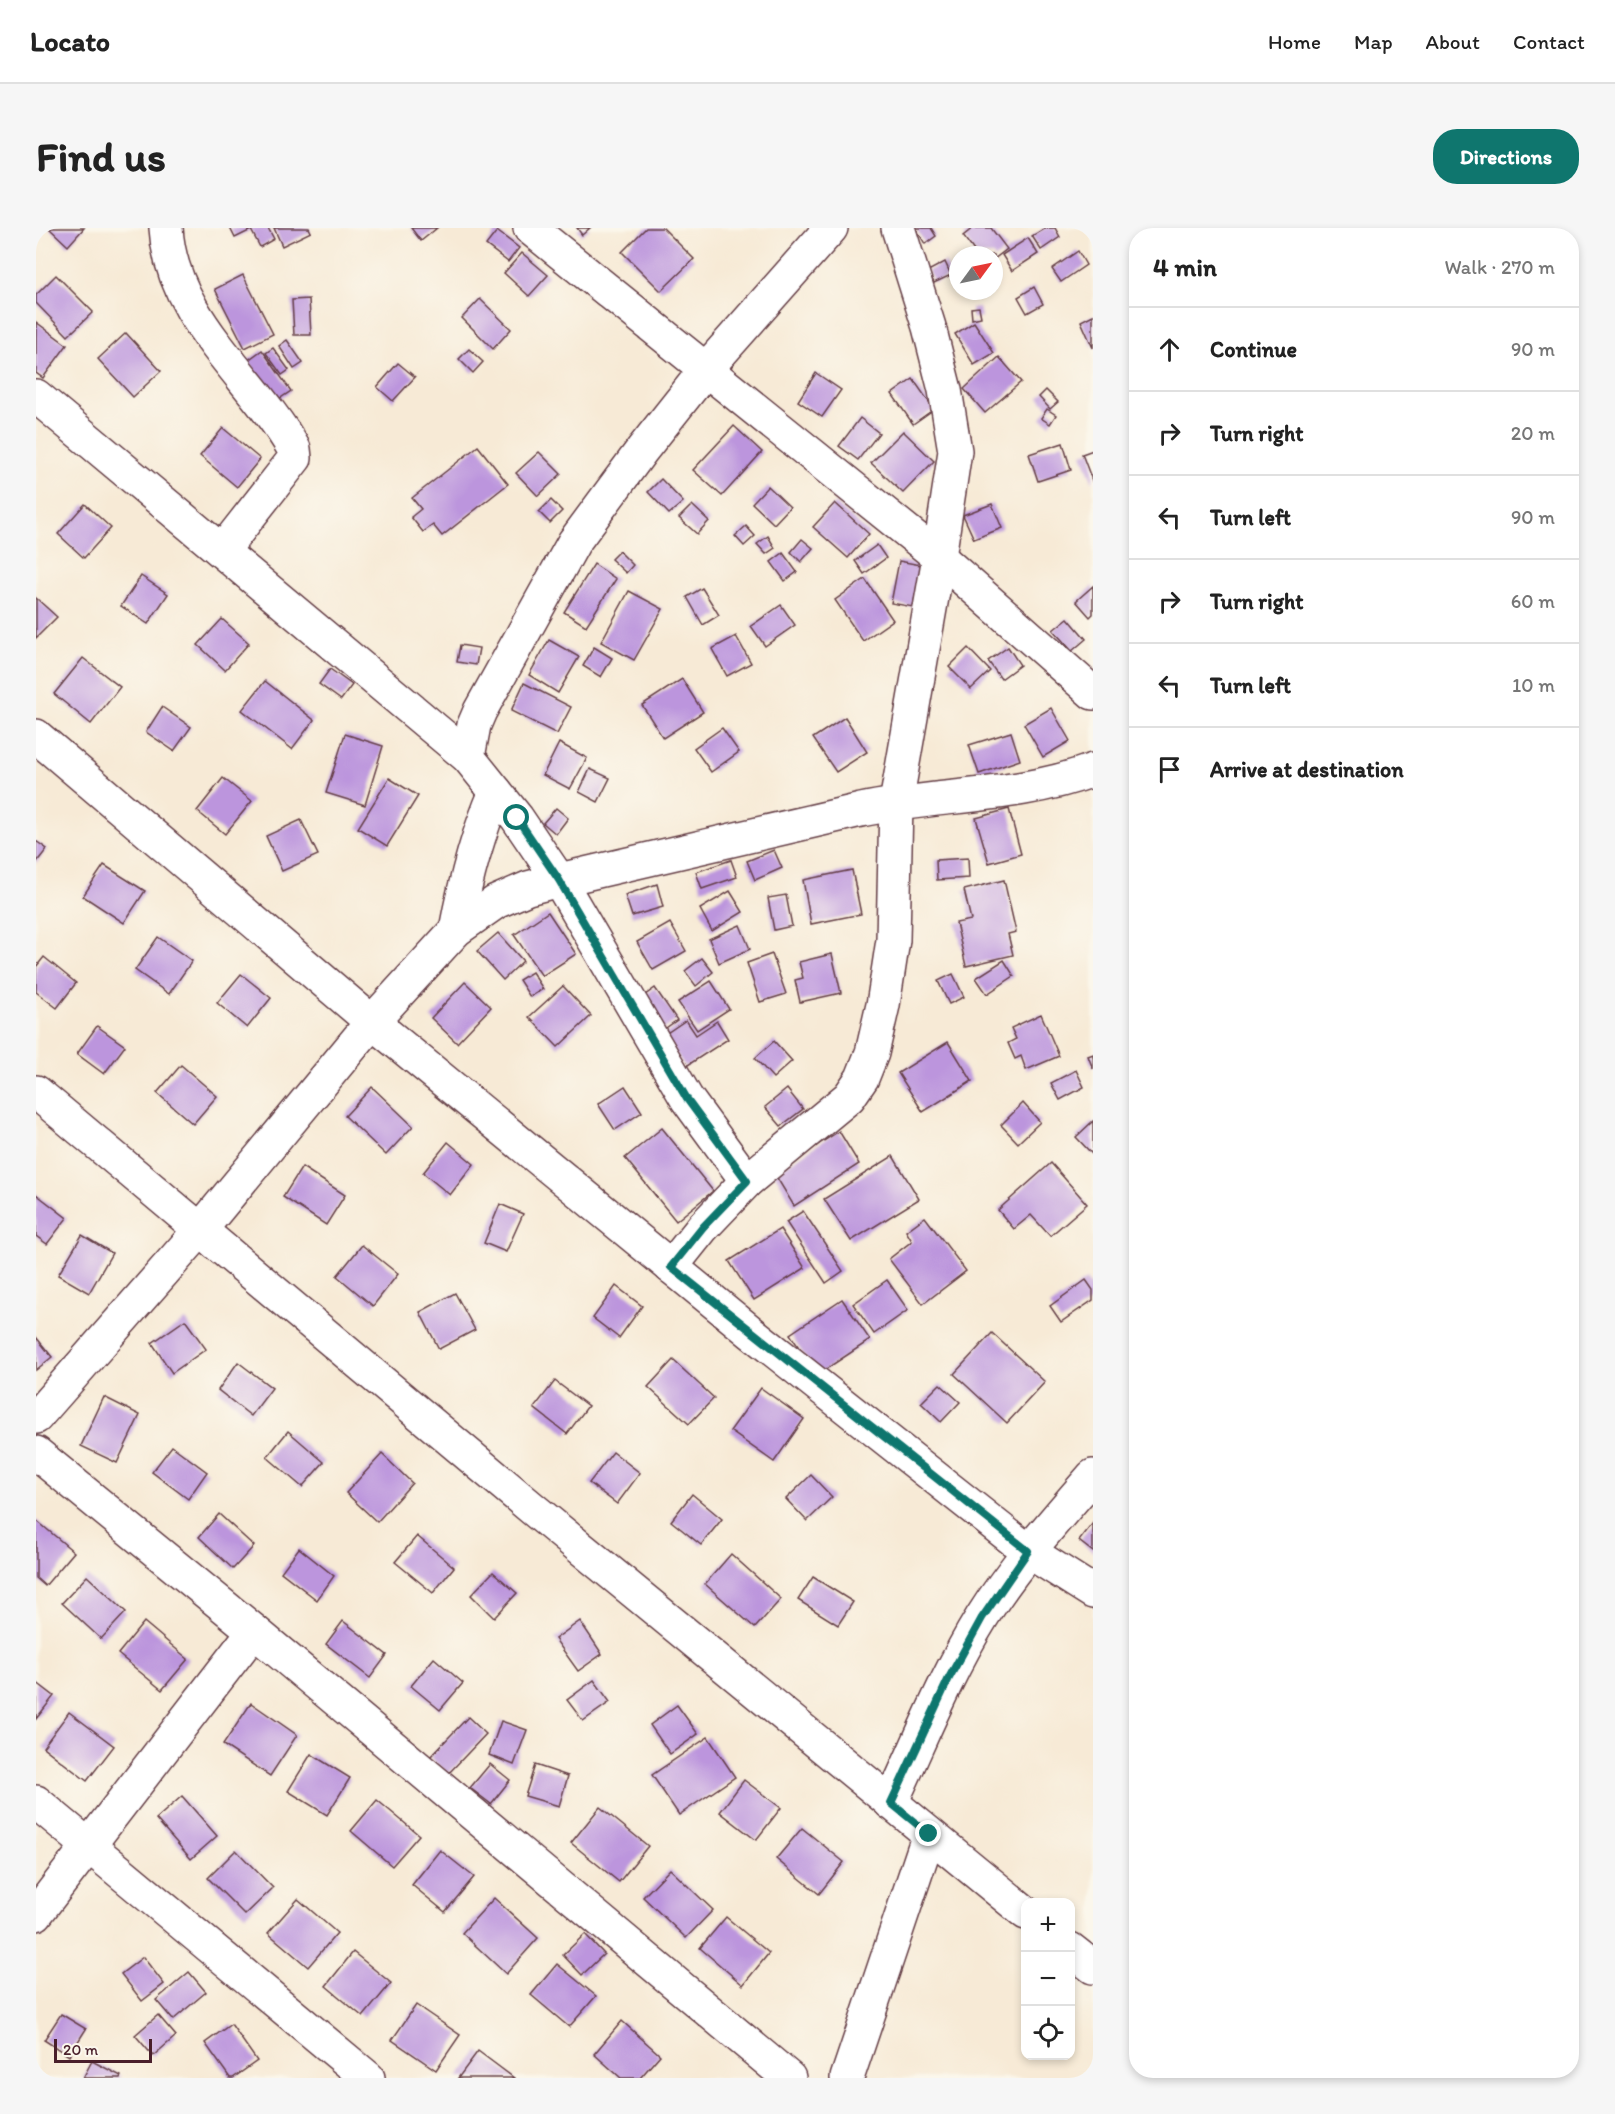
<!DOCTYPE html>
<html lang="en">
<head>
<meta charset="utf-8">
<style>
	body { margin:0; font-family:Itim,sans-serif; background:#f6f6f6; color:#222 }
	.controls { position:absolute; right:18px; bottom:18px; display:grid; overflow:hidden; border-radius:12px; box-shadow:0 3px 9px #0003 }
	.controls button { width:54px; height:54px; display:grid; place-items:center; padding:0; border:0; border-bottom:2px solid #e0e0e0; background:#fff; color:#222; font:30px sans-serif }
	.compass { position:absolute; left:913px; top:18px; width:54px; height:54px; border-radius:50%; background:#fff; box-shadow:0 3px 9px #0003; rotate:57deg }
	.scale { position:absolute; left:18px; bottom:15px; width:98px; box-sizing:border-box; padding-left:6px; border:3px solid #4a1f2b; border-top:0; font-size:16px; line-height:21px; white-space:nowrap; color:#4a1f2b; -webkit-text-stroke:4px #fbf7ec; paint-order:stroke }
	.stop { position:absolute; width:18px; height:18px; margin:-14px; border:4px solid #0f766e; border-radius:50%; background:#fff }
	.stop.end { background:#0f766e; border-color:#fff; box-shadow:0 2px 6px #0008 }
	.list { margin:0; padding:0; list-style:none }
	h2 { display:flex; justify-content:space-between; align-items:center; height:78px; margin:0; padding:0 24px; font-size:26px }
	h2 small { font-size:20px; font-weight:400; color:#767676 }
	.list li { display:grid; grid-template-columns:39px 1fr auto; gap:18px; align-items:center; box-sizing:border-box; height:84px; padding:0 24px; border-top:2px solid #e0e0e0 }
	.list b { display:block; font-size:22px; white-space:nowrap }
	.list em { font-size:20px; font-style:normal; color:#767676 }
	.icon { flex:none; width:33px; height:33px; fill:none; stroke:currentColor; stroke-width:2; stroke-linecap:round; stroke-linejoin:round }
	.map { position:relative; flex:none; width:1057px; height:1850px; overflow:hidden; border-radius:24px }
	header { display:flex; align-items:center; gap:36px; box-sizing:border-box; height:84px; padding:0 30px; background:#fff; border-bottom:2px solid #e0e0e0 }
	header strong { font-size:28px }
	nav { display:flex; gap:33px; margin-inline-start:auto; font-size:21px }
	.intro { display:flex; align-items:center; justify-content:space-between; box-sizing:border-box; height:144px; padding:0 36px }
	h1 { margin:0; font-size:42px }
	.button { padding:15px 27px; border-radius:24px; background:#0f766e; color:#fff; font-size:21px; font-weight:700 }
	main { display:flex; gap:36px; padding:0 36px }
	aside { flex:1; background:#fff; border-radius:24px; box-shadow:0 3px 9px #0003 }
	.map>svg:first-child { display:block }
	.building { fill:#bc95dd }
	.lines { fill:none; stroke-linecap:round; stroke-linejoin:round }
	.street-casing { stroke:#643d45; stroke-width:36 }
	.street { stroke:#fff; stroke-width:33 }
	.route { stroke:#0f766e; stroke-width:8 }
</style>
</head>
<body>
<header>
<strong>Locato</strong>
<nav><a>Home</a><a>Map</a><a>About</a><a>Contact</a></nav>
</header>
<div class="intro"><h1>Find us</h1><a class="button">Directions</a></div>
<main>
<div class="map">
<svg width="1057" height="1850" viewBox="0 0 1057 1850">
	<rect width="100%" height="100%" fill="#fbf7ec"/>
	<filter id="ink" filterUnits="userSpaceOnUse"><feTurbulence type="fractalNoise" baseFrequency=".0167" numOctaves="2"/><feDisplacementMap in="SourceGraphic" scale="12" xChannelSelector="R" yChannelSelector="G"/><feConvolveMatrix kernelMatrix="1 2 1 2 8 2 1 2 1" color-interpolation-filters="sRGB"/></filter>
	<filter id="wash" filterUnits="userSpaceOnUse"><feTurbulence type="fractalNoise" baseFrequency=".008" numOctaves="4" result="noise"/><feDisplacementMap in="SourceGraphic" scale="24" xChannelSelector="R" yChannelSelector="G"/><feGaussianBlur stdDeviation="1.35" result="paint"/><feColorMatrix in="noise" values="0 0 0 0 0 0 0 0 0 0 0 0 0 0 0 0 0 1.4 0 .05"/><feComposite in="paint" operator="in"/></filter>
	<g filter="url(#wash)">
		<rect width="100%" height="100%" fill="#f7ead6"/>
		<g id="blocks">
			<g class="building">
				<polygon points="13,0 48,0 32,18"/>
				<polygon points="194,0 232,0 238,11 224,19 215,2 199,10"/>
				<polygon points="238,0 273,0 275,4 246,18"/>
				<polygon points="375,0 401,0 385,13"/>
				<polygon points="541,0 554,0 546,7"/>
				<polygon points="610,0 627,0 658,31 625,63 586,24"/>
				<polygon points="880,0 895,0 900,8 889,16"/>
				<polygon points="937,0 955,0 971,21 958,31 958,27 941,27 927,8"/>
				<polygon points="1009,0 1019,0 1024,9 1005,22 996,8"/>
				<polygon points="461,3 483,20 472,34 450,17"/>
				<polygon points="992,10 1002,26 976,43 966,27"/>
				<polygon points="1042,23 1050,37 1025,54 1016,41"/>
				<polygon points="486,25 512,47 493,68 468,45"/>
				<polygon points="909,34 915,47 898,55 892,43"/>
				<polygon points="20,47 57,84 32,108 0,75 0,67"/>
				<polygon points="207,47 237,106 209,120 179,61"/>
				<polygon points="998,59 1007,76 991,85 982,69"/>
				<polygon points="273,71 275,107 258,107 256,72"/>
				<polygon points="444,71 475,101 457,121 426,90"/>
				<polygon points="943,79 945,89 936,91 935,80"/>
				<polygon points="1057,87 1057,120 1045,93"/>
				<polygon points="0,94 31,117 7,150 0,145"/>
				<polygon points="938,94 958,125 938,137 919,106"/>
				<polygon points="90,105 125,143 97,169 62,131"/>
				<polygon points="251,112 267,135 258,141 243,118"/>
				<polygon points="237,120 253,142 246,147 230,125"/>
				<polygon points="433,121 447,134 437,145 423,131"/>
				<polygon points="226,122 255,163 240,173 211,133"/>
				<polygon points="963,129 985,154 949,185 928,161"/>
				<polygon points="362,135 379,149 357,173 341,159"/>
				<polygon points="780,145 805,162 786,189 762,173"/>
				<polygon points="877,151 898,181 877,196 856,166"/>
				<polygon points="1010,162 1022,174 1014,181 1003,169"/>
				<polygon points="1011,181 1020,187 1014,196 1005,190"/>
				<polygon points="824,190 843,205 822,232 803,218"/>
				<polygon points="698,198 726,224 686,268 657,242"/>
				<polygon points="187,200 224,231 201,259 164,228"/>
				<polygon points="867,203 898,233 867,265 835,235"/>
				<polygon points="1027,215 1035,242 1002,253 993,226"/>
				<polygon points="442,218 472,256 406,308 397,297 387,304 375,289 385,281 376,270"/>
				<polygon points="1057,222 1057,255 1046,226"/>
				<polygon points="503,224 525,246 502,268 480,245"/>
				<polygon points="625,251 647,274 633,286 612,264"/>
				<polygon points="732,258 754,279 738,296 716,275"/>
				<polygon points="515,272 526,283 514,295 503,284"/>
				<polygon points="799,275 833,306 812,330 777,299"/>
				<polygon points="49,276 75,300 48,330 22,306"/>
				<polygon points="956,276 966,300 938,311 927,287"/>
				<polygon points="656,277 673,293 661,306 643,290"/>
				<polygon points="710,298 719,308 708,318 699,308"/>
				<polygon points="732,308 739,320 730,326 721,316"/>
				<polygon points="766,311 777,320 765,334 755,324"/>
				<polygon points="841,317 850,330 828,346 819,333"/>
				<polygon points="583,323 597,337 590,345 575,331"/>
				<polygon points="747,325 761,344 749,353 735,334"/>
				<polygon points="863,333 885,337 877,379 855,375"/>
				<polygon points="558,336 580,351 550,398 528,384"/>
				<polygon points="105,348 132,366 112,396 85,378"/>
				<polygon points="829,351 857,392 827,413 799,372"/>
				<polygon points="1057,358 1057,386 1054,389 1040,373"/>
				<polygon points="666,360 683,387 667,397 651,369"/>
				<polygon points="593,363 627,381 598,432 565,414"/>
				<polygon points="0,370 21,389 0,410"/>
				<polygon points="745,377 759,397 729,418 715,398"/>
				<polygon points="1032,390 1050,411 1036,423 1017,402"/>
				<polygon points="186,391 213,415 189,442 162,417"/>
				<polygon points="700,408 715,435 691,448 676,421"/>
				<polygon points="513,412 543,429 522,465 493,447"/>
				<polygon points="424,417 443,420 440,437 421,434"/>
				<polygon points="558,419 576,430 565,449 547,438"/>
				<polygon points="972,419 984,437 965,451 952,433"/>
				<polygon points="932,420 954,443 935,461 913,439"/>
				<polygon points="47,430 84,459 55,496 18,466"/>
				<polygon points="294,441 316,457 305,472 283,456"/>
				<polygon points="646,451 667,484 627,510 606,477"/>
				<polygon points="229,453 278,492 256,521 206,482"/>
				<polygon points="488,455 535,479 521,506 475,483"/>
				<polygon points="126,479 155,499 138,523 110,504"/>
				<polygon points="1015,480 1034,513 1007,529 988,496"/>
				<polygon points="809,489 831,524 800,544 777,510"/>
				<polygon points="686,500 703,524 675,544 658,520"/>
				<polygon points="975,504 984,532 943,546 933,517"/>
				<polygon points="309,506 347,518 329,577 290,565"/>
				<polygon points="523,515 551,530 534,561 507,547"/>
				<polygon points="554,541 574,550 562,574 543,564"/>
				<polygon points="187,550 216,573 189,606 161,583"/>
				<polygon points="353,550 382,568 351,618 322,600"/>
				<polygon points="520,580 532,590 520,606 507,595"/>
				<polygon points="973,581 985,626 953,635 940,590"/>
				<polygon points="265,592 282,627 246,643 230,608"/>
				<polygon points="0,613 11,621 0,635"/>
				<polygon points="738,622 746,640 719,652 711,633"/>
				<polygon points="932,630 933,650 901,652 900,632"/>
				<polygon points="695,632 701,649 666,661 660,644"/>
				<polygon points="68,637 109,663 88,695 47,668"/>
				<polygon points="816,642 825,686 775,696 767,652"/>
				<polygon points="968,652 980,704 972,706 977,727 930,738 920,695 935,692 928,662"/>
				<polygon points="621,656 627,679 596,688 589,667"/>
				<polygon points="694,663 707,684 676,703 664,681"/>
				<polygon points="750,667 756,698 738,702 732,670"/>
				<polygon points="512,684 540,726 506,748 478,707"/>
				<polygon points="634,695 650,723 617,742 601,714"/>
				<polygon points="704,697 714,721 683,735 673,711"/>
				<polygon points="462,705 487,733 467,752 441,723"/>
				<polygon points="122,709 156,733 133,766 99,742"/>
				<polygon points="736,726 750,766 724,774 711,735"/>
				<polygon points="796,726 805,765 764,774 759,752 767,750 763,734"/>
				<polygon points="8,729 40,755 21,780 0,764 0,739"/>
				<polygon points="666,730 677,744 660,758 649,743"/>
				<polygon points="968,732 978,748 951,766 940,750"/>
				<polygon points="496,744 507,761 494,769 483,752"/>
				<polygon points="205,746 235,770 211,800 181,775"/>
				<polygon points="917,746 928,769 913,776 902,753"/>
				<polygon points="675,753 693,781 661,802 642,774"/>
				<polygon points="429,754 455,779 421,815 395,790"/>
				<polygon points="527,758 555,788 522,819 493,789"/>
				<polygon points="619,760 641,792 627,802 605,770"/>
				<polygon points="1005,786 1023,828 990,842 985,828 979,831 972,815 980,811 975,800"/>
				<polygon points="650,792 660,807 681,793 692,811 649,839 628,807"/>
				<polygon points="61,798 89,818 68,846 41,826"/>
				<polygon points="738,813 756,833 737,850 719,830"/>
				<polygon points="912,814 936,853 887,884 862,845"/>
				<polygon points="1057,826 1057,841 1052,828"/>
				<polygon points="145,837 181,868 157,896 121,865"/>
				<polygon points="1040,842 1048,859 1024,872 1015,855"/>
				<polygon points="589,858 606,884 579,902 562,876"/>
				<polygon points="336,859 377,898 350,927 309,888"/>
				<polygon points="751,861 767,881 745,898 729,879"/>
				<polygon points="987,875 1004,894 982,915 965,897"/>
				<polygon points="1057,893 1057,927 1040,909"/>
				<polygon points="626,900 677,963 640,993 589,930"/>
				<polygon points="803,903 823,936 758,978 738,945"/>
				<polygon points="412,914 438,936 414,967 387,945"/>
				<polygon points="857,928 883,971 815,1013 788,971"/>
				<polygon points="1015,935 1051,976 1014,1008 995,987 978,1001 962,982"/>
				<polygon points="266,939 309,967 290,997 247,969"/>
				<polygon points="0,966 31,990 11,1016 0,1008"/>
				<polygon points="464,976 487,986 470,1024 448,1015"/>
				<polygon points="767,983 807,1043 790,1055 750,994"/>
				<polygon points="889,989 930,1043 887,1076 853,1031 876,1013 870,1003"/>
				<polygon points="744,1001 769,1040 718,1072 693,1033"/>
				<polygon points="46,1007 76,1025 53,1065 22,1047"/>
				<polygon points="326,1017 362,1046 337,1078 301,1048"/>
				<polygon points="851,1052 872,1082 838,1106 817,1076"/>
				<polygon points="1050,1052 1057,1062 1057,1072 1025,1094 1014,1078"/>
				<polygon points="580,1058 606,1078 583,1110 557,1090"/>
				<polygon points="419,1065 439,1102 403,1121 384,1084"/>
				<polygon points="806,1071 834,1112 781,1147 754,1106"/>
				<polygon points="149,1092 170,1121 136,1145 116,1115"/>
				<polygon points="956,1105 1009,1154 971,1195 918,1146"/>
				<polygon points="0,1109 16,1129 0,1142"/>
				<polygon points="637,1132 678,1170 653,1196 612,1159"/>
				<polygon points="202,1134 236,1160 215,1188 182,1162"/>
				<polygon points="519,1153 552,1178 531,1206 498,1180"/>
				<polygon points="904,1156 924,1174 905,1194 885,1175"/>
				<polygon points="725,1160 768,1191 738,1234 694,1203"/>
				<polygon points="68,1169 104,1187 81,1235 45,1218"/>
				<polygon points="252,1203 288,1234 266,1259 231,1229"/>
				<polygon points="136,1218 171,1244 152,1271 116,1244"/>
				<polygon points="577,1224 604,1245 581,1276 553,1255"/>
				<polygon points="346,1226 376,1255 341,1294 310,1265"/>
				<polygon points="775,1247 796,1269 771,1293 750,1271"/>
				<polygon points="656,1266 686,1291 665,1317 635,1293"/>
				<polygon points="183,1286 218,1318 197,1341 163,1309"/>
				<polygon points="0,1292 38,1324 9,1358 0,1350"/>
				<polygon points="1057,1295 1057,1324 1043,1313"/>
				<polygon points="381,1308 418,1339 397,1365 359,1334"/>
				<polygon points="263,1320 298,1348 281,1372 245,1344"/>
				<polygon points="695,1326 745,1371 719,1400 669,1356"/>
				<polygon points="457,1344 481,1365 458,1390 435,1367"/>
				<polygon points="51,1348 90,1384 65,1411 26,1375"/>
				<polygon points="777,1349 817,1374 802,1397 762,1372"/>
				<polygon points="307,1393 351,1427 334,1450 290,1416"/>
				<polygon points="544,1393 566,1426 542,1443 519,1411"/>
				<polygon points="108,1394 152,1431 126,1462 82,1426"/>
				<polygon points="398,1430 427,1455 404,1482 375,1458"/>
				<polygon points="558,1452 574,1474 547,1493 531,1472"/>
				<polygon points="0,1454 18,1468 0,1491"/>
				<polygon points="215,1475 261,1507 234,1548 187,1517"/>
				<polygon points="641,1477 662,1506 634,1526 614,1497"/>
				<polygon points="33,1484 78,1518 51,1553 7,1519"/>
				<polygon points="432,1489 450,1506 412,1546 394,1529"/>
				<polygon points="465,1493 491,1502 478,1537 453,1527"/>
				<polygon points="672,1509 699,1549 643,1587 616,1547"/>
				<polygon points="275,1526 314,1550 291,1587 252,1563"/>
				<polygon points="454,1536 474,1552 455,1576 434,1560"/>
				<polygon points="499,1537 532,1548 523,1578 489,1568"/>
				<polygon points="708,1552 745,1580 720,1612 684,1584"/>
				<polygon points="146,1568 181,1608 155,1631 120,1591"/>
				<polygon points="341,1572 383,1607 356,1638 315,1603"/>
				<polygon points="564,1579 612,1618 583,1654 535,1615"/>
				<polygon points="766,1600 808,1634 783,1666 740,1631"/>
				<polygon points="200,1622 237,1660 209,1687 172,1650"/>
				<polygon points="404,1622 438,1649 409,1684 376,1657"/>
				<polygon points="634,1641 677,1682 650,1710 607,1669"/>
				<polygon points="458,1670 502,1710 470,1746 426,1705"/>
				<polygon points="262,1671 301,1705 272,1739 232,1705"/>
				<polygon points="690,1689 733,1725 707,1757 664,1720"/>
				<polygon points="549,1706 568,1726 546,1747 527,1727"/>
				<polygon points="317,1724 355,1755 327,1789 290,1758"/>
				<polygon points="107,1729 128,1756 106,1773 85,1746"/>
				<polygon points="521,1736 560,1768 533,1799 495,1767"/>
				<polygon points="153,1744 170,1764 137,1792 120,1772"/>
				<polygon points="380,1777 424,1807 400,1842 356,1812"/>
				<polygon points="25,1786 50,1801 33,1828 8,1812"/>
				<polygon points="122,1787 140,1808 117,1828 99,1807"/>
				<polygon points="586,1793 624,1827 604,1850 585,1850 558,1826"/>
				<polygon points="195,1796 221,1833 197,1850 194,1850 169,1815"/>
				<polygon points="442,1823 478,1850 422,1850"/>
				<polygon points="56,1833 85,1848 84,1850 47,1850"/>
			</g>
		</g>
	</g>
	<g filter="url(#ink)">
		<use href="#blocks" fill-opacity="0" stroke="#643d45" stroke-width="1.5"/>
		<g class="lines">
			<g class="street-casing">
				<g id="street">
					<path d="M130 0C135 90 216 148 258 221L259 230 186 323"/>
					<polyline points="494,0 903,329 1057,465"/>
					<polyline points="0,168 432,529"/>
					<polyline points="0,508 336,794 716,1105 992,1323 1057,1364"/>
					<path d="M420 702C429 654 440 609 460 564"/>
					<polyline points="0,864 497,1281 990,1685"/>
					<polyline points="711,953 651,871 523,652 481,590 432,529 438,497 444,483 538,314 606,222 671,140 795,0"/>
					<polyline points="635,1039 667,999 711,953 813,869 826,850 836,825 847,777 857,712 860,575 903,329 919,223 909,162 893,99 862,0"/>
					<path d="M0 1189 165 1001 336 794 420 702 460 674 492 660 523 652 825 582C902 566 983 570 1057 542"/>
					<polyline points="0,1225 218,1403 753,1850"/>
					<polyline points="0,1574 332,1850"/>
					<path d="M855 1575C884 1513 910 1447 946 1389 978 1338 1018 1293 1057 1248"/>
					<polyline points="0,1686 218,1403"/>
					<polyline points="1034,1721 1057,1739"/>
					<polyline points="811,1850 893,1606"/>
				</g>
			</g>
			<use href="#street" class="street"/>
		</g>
	</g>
	<g class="lines" filter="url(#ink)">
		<polyline class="route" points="481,590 523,652 651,871 711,953 667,999 635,1039 992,1323 946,1390 913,1450 855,1575 893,1606"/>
	</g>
</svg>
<div class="controls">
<button>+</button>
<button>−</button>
<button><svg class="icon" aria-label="locate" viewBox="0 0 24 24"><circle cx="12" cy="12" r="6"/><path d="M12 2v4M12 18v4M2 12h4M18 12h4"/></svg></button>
</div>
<svg class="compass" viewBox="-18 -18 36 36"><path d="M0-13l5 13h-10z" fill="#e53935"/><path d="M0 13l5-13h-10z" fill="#767676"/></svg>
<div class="scale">20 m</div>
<div class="stop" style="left:481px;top:590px"></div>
<div class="stop end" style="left:893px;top:1606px"></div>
</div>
<aside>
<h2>4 min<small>Walk · 270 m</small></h2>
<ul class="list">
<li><svg class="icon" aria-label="ahead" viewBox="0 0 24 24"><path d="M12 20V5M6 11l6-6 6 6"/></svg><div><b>Continue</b></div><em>90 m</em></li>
<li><svg class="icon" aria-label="right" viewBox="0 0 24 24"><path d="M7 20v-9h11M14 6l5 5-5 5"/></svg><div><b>Turn right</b></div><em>20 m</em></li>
<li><svg class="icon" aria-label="left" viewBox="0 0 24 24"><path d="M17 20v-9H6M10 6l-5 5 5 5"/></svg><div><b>Turn left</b></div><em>90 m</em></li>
<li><svg class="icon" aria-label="right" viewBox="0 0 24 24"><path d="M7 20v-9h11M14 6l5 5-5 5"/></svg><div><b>Turn right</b></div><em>60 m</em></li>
<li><svg class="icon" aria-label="left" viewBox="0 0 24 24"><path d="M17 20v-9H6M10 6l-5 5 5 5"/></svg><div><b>Turn left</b></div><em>10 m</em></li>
<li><svg class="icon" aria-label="arrive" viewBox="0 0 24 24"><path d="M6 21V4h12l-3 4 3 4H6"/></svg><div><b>Arrive at destination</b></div></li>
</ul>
</aside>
</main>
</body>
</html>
